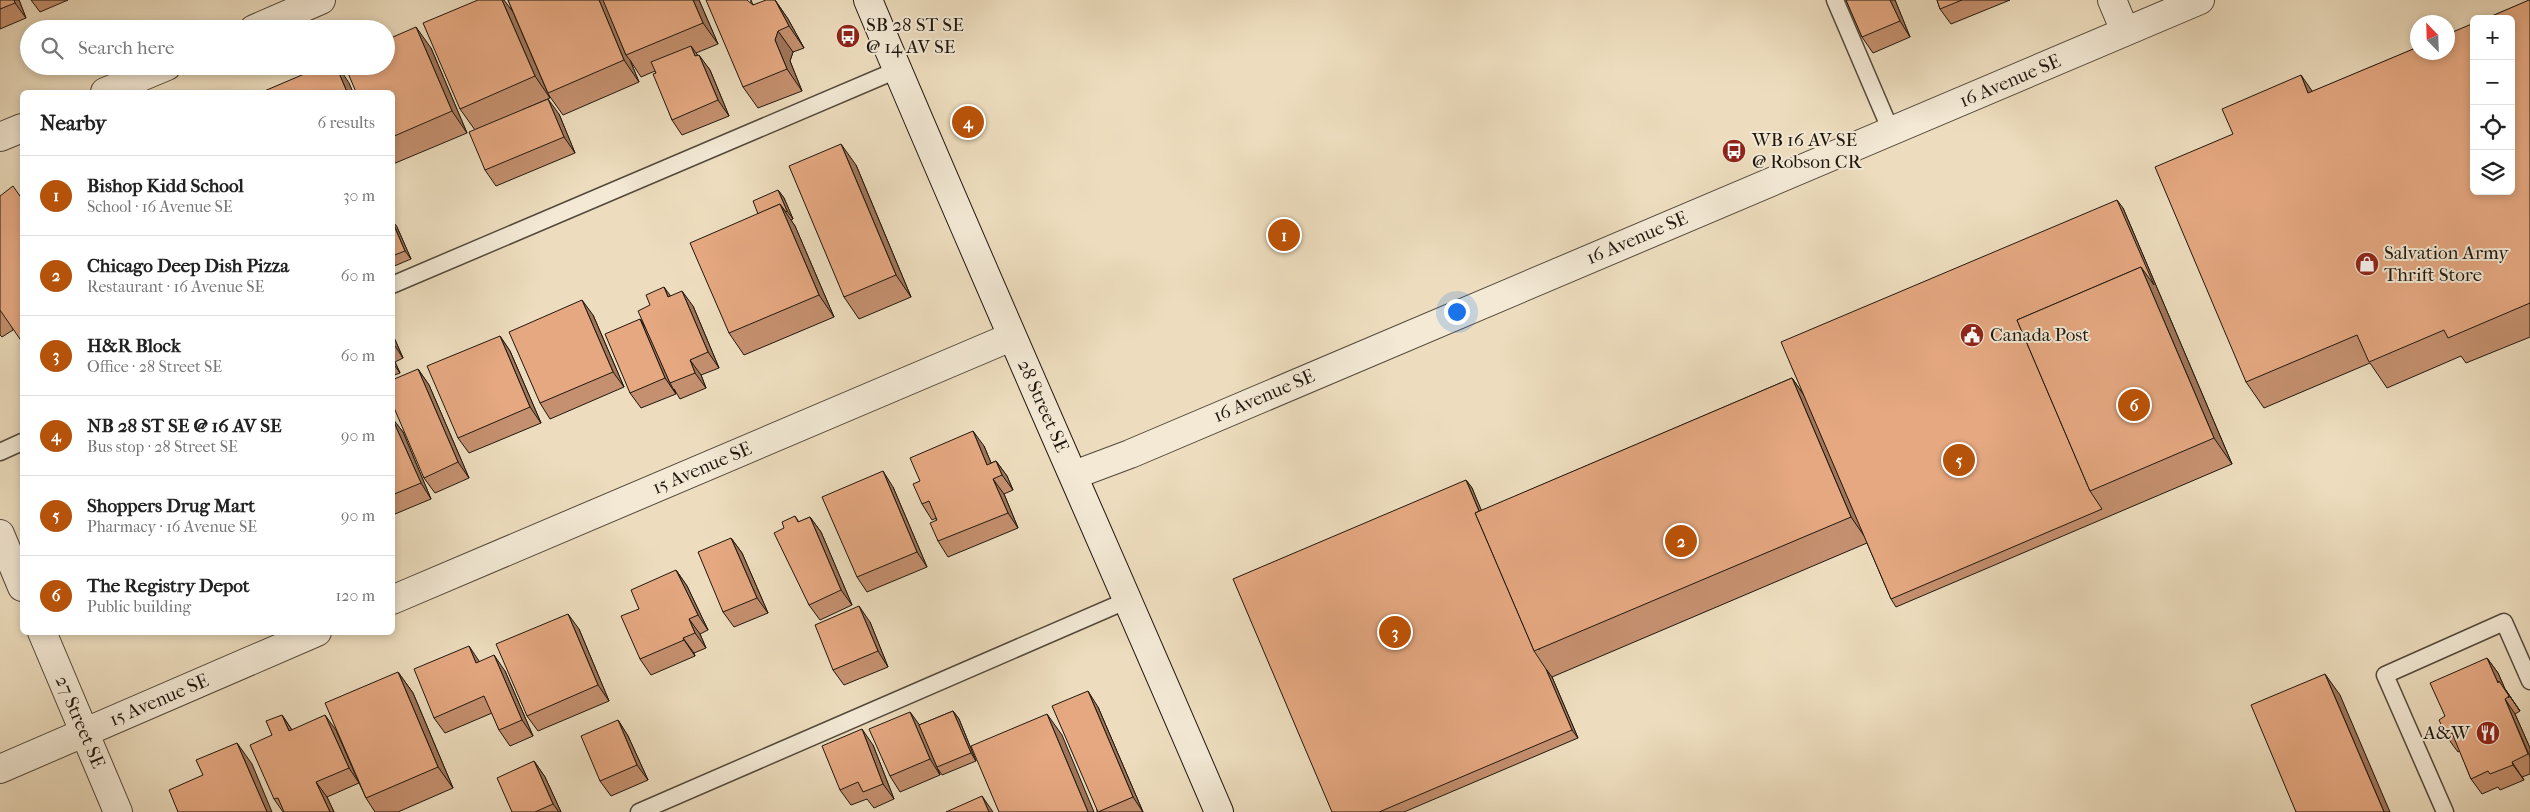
<!DOCTYPE html>
<html lang="en">
<head>
<meta charset="utf-8">
<style>
	body { margin:0; font-family:"IM FELL French Canon",serif; background:#f6f6f6; color:#222 }
	.controls { position:absolute; right:15px; top:15px; display:grid; overflow:hidden; border-radius:8px; box-shadow:0 2px 8px #0003 }
	.controls button { width:45px; height:45px; display:grid; place-items:center; padding:0; border:0; border-bottom:1px solid #e0e0e0; background:#fff; color:#222; font:25px sans-serif }
	.compass { position:absolute; left:2410px; top:15px; width:45px; height:45px; border-radius:50%; background:#fff; box-shadow:0 2px 8px #0003; rotate:337deg }
	.you { position:absolute; left:1456px; top:311px; width:18px; height:18px; margin:-12px; border:4px solid #fff; border-radius:50%; background:#1a73e8; box-shadow:0 0 0 8px #1a73e833 }
	.badge { display:grid; place-items:center; width:32px; height:32px; border-radius:50%; background:#b45309; color:#fff; font-size:16px; font-weight:700 }
	.pin { position:absolute; translate:-50% -50%; border:2px solid #fff; box-shadow:0 1px 5px #0006 }
	.list { margin:0; padding:0; list-style:none }
	h2 { display:flex; justify-content:space-between; align-items:center; height:65px; margin:0; padding:0 20px; font-size:21px }
	h2 small { font-size:16px; font-weight:400; color:#767676 }
	.list li { display:grid; grid-template-columns:32px 1fr auto; gap:15px; align-items:center; box-sizing:border-box; height:80px; padding:0 20px; border-top:1px solid #e0e0e0 }
	.list b { display:block; font-size:19px; white-space:nowrap }
	.list p { margin:0; font-size:16px; white-space:nowrap; color:#767676 }
	.list em { font-size:16px; font-style:normal; color:#767676 }
	.icon { flex:none; width:28px; height:28px; fill:none; stroke:currentColor; stroke-width:2; stroke-linecap:round; stroke-linejoin:round }
	.map { position:relative; flex:none; width:2530px; height:812px; overflow:hidden }
	.search { position:absolute; background:#fff; box-shadow:0 2px 8px #0003; left:20px; top:20px; width:375px; height:55px; display:flex; align-items:center; gap:12px; box-sizing:border-box; padding:0 18px; border-radius:28px; color:#767676; font-size:19px }
	.panel { position:absolute; background:#fff; box-shadow:0 2px 8px #0003; left:20px; top:90px; width:375px; height:545px; border-radius:8px }
	.map>svg:first-child { display:block }
	.lines { fill:none; stroke-linecap:round; stroke-linejoin:round }
	.lane-casing { stroke:#52483a; stroke-width:19 }
	.street-casing { stroke:#52483a; stroke-width:30 }
	.secondary-casing { stroke:#1f170e; stroke-width:30 }
	.lane { stroke:#f3e9d5; stroke-width:16 }
	.street { stroke:#f3e9d5; stroke-width:28 }
	.secondary { stroke:#f3e9d5; stroke-width:28 }
	.wall { fill:#c5906f; stroke:#1f170e }
	.shaded-wall { fill:#a0765a; stroke:#1f170e }
	.building { fill:#e5a881; stroke:#1f170e }
	.labels { text-anchor:middle; dominant-baseline:central; stroke-width:4; stroke-linejoin:round; paint-order:stroke }
	.poi-label { font-size:19px; fill:#1f170e; stroke:#f3e9d5; text-anchor:start }
	.street-label { font-size:19px; fill:#1f170e; stroke:#f3e9d5 }
</style>
</head>
<body>
<div class="map">
<svg width="2530" height="812" viewBox="0 0 2530 812">
	<rect width="100%" height="100%" fill="#edddbe"/>
	<filter id="stains"><feTurbulence type="fractalNoise" baseFrequency=".004" numOctaves="4"/><feColorMatrix values="0 0 0 0 .2 0 0 0 0 .09 0 0 0 0 .02 0 0 0 .5 -.17"/></filter>
	<radialGradient id="worn" r=".72"><stop offset=".6" stop-color="#630" stop-opacity="0"/><stop offset="1" stop-color="#630" stop-opacity=".3"/></radialGradient>
	<g class="lines">
		<g class="lane-casing">
			<g id="lane">
				<polyline points="1835,0 1891,131"/>
				<polyline points="392,285 897,70"/>
				<polyline points="0,452 22,442"/>
				<polyline points="639,812 1128,600"/>
				<polyline points="2445,812 2385,675 2504,622 2530,681"/>
			</g>
		</g>
		<g class="street-casing">
			<g id="street">
				<polyline points="2112,0 2125,31"/>
				<polyline points="254,29 321,0"/>
				<polyline points="105,92 167,66"/>
				<polyline points="0,137 22,128"/>
				<polyline points="1074,475 1130,454 2200,0"/>
				<polyline points="0,534 22,587"/>
				<polyline points="392,600 1011,337"/>
				<polyline points="42,632 118,812"/>
				<polyline points="0,769 317,632"/>
			</g>
		</g>
		<g class="secondary-casing">
			<path id="secondary" d="M868 0C982 272 1103 541 1219 812"/>
		</g>
		<use href="#lane" class="lane"/>
		<use href="#street" class="street"/>
		<use href="#secondary" class="secondary"/>
	</g>
	<g class="wall">
		<polygon points="0,0 19,0 26,18 0,29"/>
		<polygon points="31,0 68,0 40,12"/>
		<polygon points="508,0 699,0 718,44 696,53 710,70 729,116 682,135 672,120 655,71 641,77 630,60 639,82 563,115 548,94 550,98 522,110 559,114 575,153 496,186 485,170 475,130 460,109 513,12"/>
		<polygon points="751,0 753,5 775,0 788,19 804,48 793,52 790,61 802,91 758,108 743,87"/>
		<polygon points="1846,0 1895,0 1910,37 1873,53 1862,37"/>
		<polygon points="1937,0 2010,0 1951,24 1940,9"/>
		<polygon points="2530,0 2530,337 2466,363 2461,356 2387,388 2370,363 2264,408 2246,382 2312,92"/>
		<polygon points="431,48 467,133 393,164 392,92"/>
		<polygon points="856,165 911,297 859,319 844,297"/>
		<polygon points="778,190 784,198 793,219 791,220 795,226 834,317 744,355 729,333 758,214"/>
		<polygon points="0,196 13,330 2,337 0,335"/>
		<polygon points="2123,208 2232,464 1896,607 1891,599 1867,543 1552,677 1578,738 1404,812 1332,812 1466,480 1472,488 1481,511 1792,378 1804,395"/>
		<polygon points="392,220 397,227 411,259 392,267"/>
		<polygon points="671,296 693,306 719,368 701,375 706,388 680,399 674,389 676,394 641,408 630,393 640,319 646,328"/>
		<polygon points="593,315 624,387 550,419 540,403"/>
		<polygon points="392,333 403,358 395,362 400,373 392,376"/>
		<polygon points="500,336 510,351 541,423 469,453 458,438"/>
		<polygon points="418,369 429,385 469,478 435,493 424,478"/>
		<polygon points="392,418 403,432 431,499 395,514 392,511"/>
		<polygon points="984,446 991,463 996,461 1007,476 1013,490 1004,494 1018,528 948,557 938,541 936,518 932,520 922,504 920,481"/>
		<polygon points="893,487 927,567 867,592 857,577"/>
		<polygon points="795,516 799,522 810,517 821,532 852,605 820,620 809,605 784,528"/>
		<polygon points="731,538 742,553 768,613 734,627 723,612"/>
		<polygon points="676,570 687,586 708,630 700,634 706,648 694,653 695,656 651,675 640,659 639,609"/>
		<polygon points="870,622 888,667 844,685 833,670"/>
		<polygon points="579,629 609,701 538,731 527,716"/>
		<polygon points="2487,658 2498,673 2505,689 2520,711 2515,714 2530,748 2530,774 2522,777 2524,780 2500,790 2498,787 2482,794 2471,779 2460,751 2458,752 2447,737 2445,716"/>
		<polygon points="480,662 505,671 533,736 510,746 499,730 492,713 445,733 434,718"/>
		<polygon points="398,672 413,693 453,788 398,812 375,812 366,798 359,783 327,797 334,812 283,812 274,799 272,735 282,715 292,730 336,730 353,768"/>
		<polygon points="1098,707 1143,812 1097,812"/>
		<polygon points="953,711 959,719 976,761 942,775 938,769 940,775 900,792 890,776 910,712 919,725"/>
		<polygon points="618,720 628,736 648,780 611,796 600,781"/>
		<polygon points="873,745 894,799 874,808 867,799 851,805 840,790"/>
		<polygon points="534,761 545,777 561,812 512,812"/>
	</g>
	<g class="shaded-wall">
		<polygon points="14,0 19,0 26,18 15,3"/>
		<polygon points="502,0 504,0 513,12 550,98 535,76"/>
		<polygon points="599,0 604,0 626,55 630,60 639,82 624,60"/>
		<polygon points="693,0 699,0 718,44 703,23"/>
		<polygon points="775,0 788,19 804,48 789,26"/>
		<polygon points="1890,0 1895,0 1910,37 1900,21"/>
		<polygon points="416,27 431,48 467,133 452,111"/>
		<polygon points="778,31 793,52 790,61 802,91 787,69 775,40"/>
		<polygon points="691,46 702,61 695,56"/>
		<polygon points="699,55 710,70 729,116 718,100"/>
		<polygon points="336,66 338,66 349,83 353,92 347,92"/>
		<polygon points="2301,75 2319,101 2308,93"/>
		<polygon points="548,99 559,114 575,153 564,137"/>
		<polygon points="841,144 856,165 911,297 896,275"/>
		<polygon points="778,190 784,198 793,219 787,211"/>
		<polygon points="2117,200 2123,208 2232,464 2214,438 2141,267"/>
		<polygon points="780,204 795,226 834,317 819,295"/>
		<polygon points="392,220 397,227 411,259 405,251"/>
		<polygon points="664,287 675,302 668,297"/>
		<polygon points="682,291 693,306 719,368 708,352"/>
		<polygon points="582,300 593,315 624,387 613,372"/>
		<polygon points="640,319 650,335 670,383 676,394 665,378"/>
		<polygon points="392,333 403,358 393,343"/>
		<polygon points="500,336 510,351 541,423 530,407"/>
		<polygon points="392,358 395,362 400,373 392,362"/>
		<polygon points="690,360 701,375 706,388 695,373"/>
		<polygon points="418,369 429,385 469,478 458,462"/>
		<polygon points="1792,378 1810,404 1869,543 1851,517"/>
		<polygon points="392,418 403,432 431,499 421,483"/>
		<polygon points="973,431 984,446 997,477 987,465"/>
		<polygon points="996,461 1007,476 1013,490 1002,475"/>
		<polygon points="883,471 893,487 927,567 917,552"/>
		<polygon points="993,479 1004,494 1018,528 1008,513"/>
		<polygon points="1466,480 1472,488 1540,649 1538,649"/>
		<polygon points="810,517 821,532 852,605 841,590"/>
		<polygon points="731,538 742,553 768,613 757,598"/>
		<polygon points="676,570 687,586 708,630 698,615"/>
		<polygon points="859,606 870,622 888,667 878,651"/>
		<polygon points="568,614 579,629 609,701 598,685"/>
		<polygon points="689,619 700,634 706,648 695,633"/>
		<polygon points="683,638 694,653 695,656 684,640"/>
		<polygon points="469,646 479,661 487,679 476,663"/>
		<polygon points="494,655 505,671 533,736 522,720"/>
		<polygon points="2487,658 2498,673 2505,689 2520,711 2505,689 2509,698 2498,683"/>
		<polygon points="1546,669 1552,677 1578,738 1572,730"/>
		<polygon points="398,672 413,693 453,788 438,767"/>
		<polygon points="2325,674 2340,695 2390,812 2384,812"/>
		<polygon points="1088,691 1098,707 1143,812 1133,797"/>
		<polygon points="2505,699 2515,714 2530,748 2530,757"/>
		<polygon points="953,711 959,719 976,761 971,753"/>
		<polygon points="910,712 921,727 940,775 930,759"/>
		<polygon points="1047,714 1062,735 1094,812 1088,812"/>
		<polygon points="282,715 292,730 289,731"/>
		<polygon points="325,715 336,730 359,783 349,768"/>
		<polygon points="618,720 628,736 648,780 637,765"/>
		<polygon points="862,729 873,745 894,799 883,784"/>
		<polygon points="237,743 252,764 272,812 267,812"/>
		<polygon points="534,761 545,777 561,812 559,812 553,804"/>
		<polygon points="2512,762 2524,780 2513,765"/>
		<polygon points="316,782 327,797 334,812 330,812"/>
		<polygon points="982,796 993,812 989,812"/>
	</g>
	<g class="building">
		<polygon points="0,0 14,0 15,3 0,9"/>
		<polygon points="478,0 502,0 535,76 460,109 423,23"/>
		<polygon points="508,0 599,0 624,60 548,93"/>
		<polygon points="603,0 693,0 703,23 626,55"/>
		<polygon points="706,0 747,0 753,5 766,0 775,0 789,26 778,31 775,40 787,69 743,87"/>
		<polygon points="1846,0 1890,0 1900,21 1862,37"/>
		<polygon points="1937,0 1962,0 1940,9"/>
		<polygon points="2529,0 2530,0 2530,303 2448,338 2444,330 2369,362 2357,335 2246,382 2155,167 2233,134 2222,109 2301,75 2308,93 2418,47 2418,52 2448,52 2448,34 2474,23 2474,191 2511,191 2511,19 2485,19"/>
		<polygon points="416,27 452,111 392,137 392,92 356,92 345,66 386,66 386,40"/>
		<polygon points="691,46 695,56 699,55 718,100 672,120 653,74 656,73 651,62"/>
		<polygon points="323,66 336,66 347,92 262,92"/>
		<polygon points="548,99 564,137 485,170 469,132"/>
		<polygon points="841,144 896,275 844,297 789,166"/>
		<polygon points="13,186 22,199 22,342 0,310 0,196"/>
		<polygon points="778,190 787,211 786,212 780,204 758,214 753,201"/>
		<polygon points="2117,200 2154,285 2141,267 2017,320 2090,491 2102,509 1891,599 1781,342"/>
		<polygon points="780,204 819,295 729,333 690,243"/>
		<polygon points="392,221 405,251 392,256"/>
		<polygon points="2141,267 2214,438 2090,491 2017,320"/>
		<polygon points="664,287 668,297 682,291 708,352 690,360 695,373 670,383 638,311 650,305 646,295"/>
		<polygon points="582,300 613,372 540,403 509,332"/>
		<polygon points="640,319 665,378 630,393 605,334"/>
		<polygon points="500,336 530,407 458,438 427,366"/>
		<polygon points="418,369 458,462 424,478 392,403 392,380"/>
		<polygon points="1792,378 1851,517 1534,651 1475,513"/>
		<polygon points="392,418 421,483 392,495"/>
		<polygon points="973,431 987,465 996,461 1002,475 993,479 1008,513 938,541 930,523 937,520 929,501 922,504 913,484 920,481 910,458"/>
		<polygon points="883,471 917,552 857,577 822,497"/>
		<polygon points="1466,480 1479,511 1475,513 1534,651 1546,669 1572,730 1379,812 1332,812 1233,579"/>
		<polygon points="795,516 798,522 810,517 841,590 809,605 774,533 784,528 782,522"/>
		<polygon points="731,538 757,598 723,612 698,552"/>
		<polygon points="676,570 698,615 689,619 695,633 683,638 684,640 640,659 621,616 639,609 631,590"/>
		<polygon points="859,606 878,651 833,670 815,625"/>
		<polygon points="568,614 598,685 527,716 496,644"/>
		<polygon points="469,646 476,663 494,655 522,720 499,730 484,696 434,718 414,669"/>
		<polygon points="2487,658 2498,683 2499,681 2509,696 2505,699 2528,754 2512,762 2513,765 2490,774 2488,771 2471,779 2452,733 2447,737 2439,720 2445,716 2430,683"/>
		<polygon points="398,672 438,767 366,798 325,703"/>
		<polygon points="2325,674 2384,812 2296,812 2251,705"/>
		<polygon points="1088,691 1133,797 1098,812 1052,706"/>
		<polygon points="953,711 971,753 937,767 919,725"/>
		<polygon points="910,712 930,759 890,776 869,729"/>
		<polygon points="1047,714 1088,812 999,812 971,746"/>
		<polygon points="282,715 289,731 325,715 349,768 316,782 330,812 284,812 278,798 274,799 250,745 272,735 266,721"/>
		<polygon points="618,720 637,765 600,781 581,736"/>
		<polygon points="862,729 883,784 863,792 858,782 840,790 822,746"/>
		<polygon points="237,743 267,812 178,812 169,790 203,775 196,760"/>
		<polygon points="534,761 553,804 535,812 512,812 497,778"/>
		<polygon points="982,796 989,812 946,812"/>
	</g>
	<defs>
		<g id="bus-disc" transform="scale(1.25)"><circle r="9.5" fill="#8f2418" stroke="#f3e9d5"/><path d="M-5-6H5V4H4V6H2V4H-2V6H-4V4H-5ZM-3.5-4V0h7V-4ZM-3.5 1.2v1.5H-2V1.2ZM2 1.2v1.5H3.5V1.2Z" fill="#fff"/></g>
		<g id="shop-disc" transform="scale(1.25)"><circle r="9.5" fill="#8f2418" stroke="#f3e9d5"/><path d="M-5-2.5h2.3a2.7 3.5 0 0 1 5.4 0H5L5.5 6h-11ZM-1.5-2.5h3a1.5 2.3 0 0 0-3 0Z" fill="#fff"/></g>
		<g id="civic-disc" transform="scale(1.25)"><circle r="9.5" fill="#8f2418" stroke="#f3e9d5"/><path d="M-.6-6.5H3V-4.5H.6V-3L4-1V1h2V6H-6V1h2V-1L-.6-3ZM-1.2 2.5V6h2.4V2.5Z" fill="#fff"/></g>
		<g id="restaurant-disc" transform="scale(1.25)"><circle r="9.5" fill="#8f2418" stroke="#f3e9d5"/><path d="M-5-6h1v4h1v-4h1v4h1v-4h1v5L-1.5 .5V6h-2V.5L-5-1ZM5-6V6H3V1.5H1.5Q1.5-4 5-6Z" fill="#fff"/></g>
	</defs>
	<g fill-rule="evenodd">
		<use href="#bus-disc" x="848" y="36"/>
		<use href="#bus-disc" x="1734" y="151"/>
		<use href="#shop-disc" x="2367" y="264"/>
		<use href="#civic-disc" x="1972" y="335"/>
		<use href="#restaurant-disc" x="2488" y="733"/>
	</g>
	<g class="labels">
		<g class="poi-label">
			<text x="866" y="25">SB 28 ST SE<tspan x="866" dy="22">@ 14 AV SE</tspan></text>
			<text x="1752" y="140">WB 16 AV SE<tspan x="1752" dy="22">@ Robson CR</tspan></text>
			<text x="2384" y="253">Salvation Army<tspan x="2384" dy="22">Thrift Store</tspan></text>
			<text x="1990" y="335">Canada Post</text>
			<text x="2470" y="733" text-anchor="end">A&amp;W</text>
		</g>
		<g class="street-label">
			<text transform="translate(2010 81) rotate(-23)">16 Avenue SE</text>
			<text transform="translate(1637 238) rotate(-23)">16 Avenue SE</text>
			<text transform="translate(1264 396) rotate(-23)">16 Avenue SE</text>
			<text transform="translate(1043 406) rotate(66)">28 Street SE</text>
			<text transform="translate(702 468) rotate(-23)">15 Avenue SE</text>
			<text transform="translate(159 700) rotate(-23)">15 Avenue SE</text>
			<text transform="translate(80 722) rotate(67)">27 Street SE</text>
		</g>
	</g>
	<rect width="100%" height="100%" filter="url(#stains)"/>
	<rect width="100%" height="100%" fill="url(#worn)"/>
</svg>
<div class="controls">
<button>+</button>
<button>−</button>
<button><svg class="icon" aria-label="locate" viewBox="0 0 24 24"><circle cx="12" cy="12" r="6"/><path d="M12 2v4M12 18v4M2 12h4M18 12h4"/></svg></button>
<button><svg class="icon" aria-label="layers" viewBox="0 0 24 24"><path d="M12 4l9 5-9 5-9-5zM3 14l9 5 9-5"/></svg></button>
</div>
<svg class="compass" viewBox="-18 -18 36 36"><path d="M0-13l5 13h-10z" fill="#e53935"/><path d="M0 13l5-13h-10z" fill="#767676"/></svg>
<div class="you"></div>
<div class="pin badge" style="left:1284px;top:235px">1</div>
<div class="pin badge" style="left:1681px;top:541px">2</div>
<div class="pin badge" style="left:1395px;top:632px">3</div>
<div class="pin badge" style="left:968px;top:122px">4</div>
<div class="pin badge" style="left:1959px;top:460px">5</div>
<div class="pin badge" style="left:2134px;top:405px">6</div>
<div class="search"><svg class="icon" aria-label="search" viewBox="0 0 24 24"><circle cx="10" cy="10" r="6"/><path d="M15 15l6 6"/></svg>Search here</div>
<section class="panel">
<h2>Nearby<small>6 results</small></h2>
<ul class="list">
<li><span class="badge">1</span><div><b>Bishop Kidd School</b><p>School · 16 Avenue SE</p></div><em>30 m</em></li>
<li><span class="badge">2</span><div><b>Chicago Deep Dish Pizza</b><p>Restaurant · 16 Avenue SE</p></div><em>60 m</em></li>
<li><span class="badge">3</span><div><b>H&amp;R Block</b><p>Office · 28 Street SE</p></div><em>60 m</em></li>
<li><span class="badge">4</span><div><b>NB 28 ST SE @ 16 AV SE</b><p>Bus stop · 28 Street SE</p></div><em>90 m</em></li>
<li><span class="badge">5</span><div><b>Shoppers Drug Mart</b><p>Pharmacy · 16 Avenue SE</p></div><em>90 m</em></li>
<li><span class="badge">6</span><div><b>The Registry Depot</b><p>Public building</p></div><em>120 m</em></li>
</ul>
</section>
</div>
</body>
</html>
